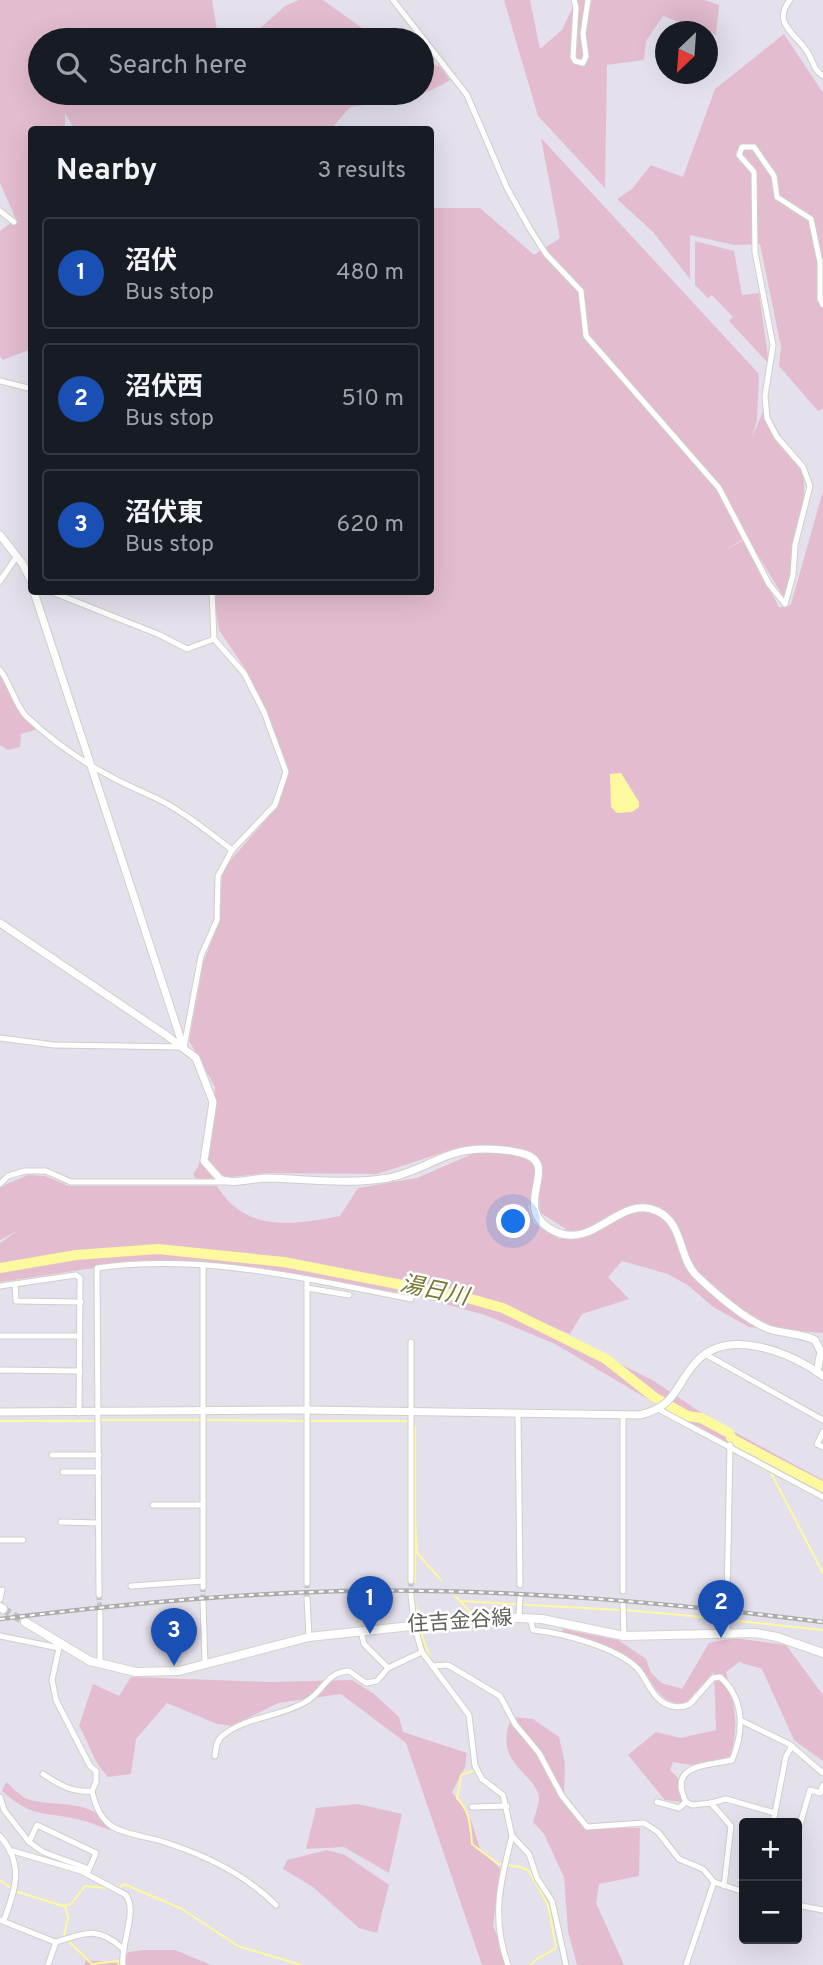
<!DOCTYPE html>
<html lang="en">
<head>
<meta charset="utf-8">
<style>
	body { margin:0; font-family:Overpass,"Noto Sans JP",sans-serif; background:#242831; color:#f1f3f6 }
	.controls { position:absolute; right:21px; bottom:21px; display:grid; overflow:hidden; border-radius:7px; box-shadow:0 7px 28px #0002 }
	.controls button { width:63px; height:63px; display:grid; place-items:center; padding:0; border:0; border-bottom:2px solid #363941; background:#171b24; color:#f1f3f6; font:35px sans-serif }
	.compass { position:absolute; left:655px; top:21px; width:63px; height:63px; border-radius:50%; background:#171b24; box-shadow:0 7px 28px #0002; rotate:205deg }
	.you { position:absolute; left:514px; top:1222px; width:24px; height:24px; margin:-18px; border:5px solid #fff; border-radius:50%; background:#1a73e8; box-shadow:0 0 0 10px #1a73e833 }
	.badge { display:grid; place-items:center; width:46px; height:46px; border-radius:50%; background:#2e75e4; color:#fff; font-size:23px; font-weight:700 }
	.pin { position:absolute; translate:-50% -58px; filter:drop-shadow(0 2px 4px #0008) }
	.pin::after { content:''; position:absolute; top:37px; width:24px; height:21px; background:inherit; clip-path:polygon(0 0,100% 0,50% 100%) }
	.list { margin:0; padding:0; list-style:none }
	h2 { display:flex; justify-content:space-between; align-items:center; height:91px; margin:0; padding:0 28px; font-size:30px }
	h2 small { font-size:23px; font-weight:400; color:#9ea1a6 }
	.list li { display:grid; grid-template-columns:46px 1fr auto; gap:21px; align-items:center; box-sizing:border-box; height:112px; margin:0 14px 14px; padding:0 14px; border:2px solid #363941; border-radius:7px }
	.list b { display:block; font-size:26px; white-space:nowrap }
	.list p { margin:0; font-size:23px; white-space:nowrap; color:#9ea1a6 }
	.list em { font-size:23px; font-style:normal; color:#9ea1a6 }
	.icon { flex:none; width:38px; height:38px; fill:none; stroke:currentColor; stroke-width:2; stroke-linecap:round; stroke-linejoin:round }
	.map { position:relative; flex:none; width:823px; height:1965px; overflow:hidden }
	.search { position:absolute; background:#171b24; box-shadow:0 7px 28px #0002; left:28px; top:28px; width:406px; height:77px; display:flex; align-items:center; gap:18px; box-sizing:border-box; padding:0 24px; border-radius:38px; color:#9ea1a6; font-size:26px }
	.panel { position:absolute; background:#171b24; box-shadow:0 7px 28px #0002; left:28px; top:126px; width:406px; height:469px; border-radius:7px }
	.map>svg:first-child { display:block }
	.green { fill:#e3bdcf; fill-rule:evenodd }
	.water { fill:#fcf99f }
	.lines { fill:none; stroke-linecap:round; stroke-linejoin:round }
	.stream { stroke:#fcf99f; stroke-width:2 }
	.river { stroke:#fcf99f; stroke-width:10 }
	.minor-tunnel { stroke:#c3c0c7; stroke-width:5; stroke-dasharray:5 2.5; stroke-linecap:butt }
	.secondary-tunnel { stroke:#c3c0c7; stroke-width:8; stroke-dasharray:8 4; stroke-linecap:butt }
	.minor-casing { stroke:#ced0c9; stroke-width:7 }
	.tertiary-casing { stroke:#ced0c9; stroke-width:9 }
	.secondary-casing { stroke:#d2d4cb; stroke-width:10 }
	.minor { stroke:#fff; stroke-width:5 }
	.tertiary { stroke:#fff; stroke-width:7 }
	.secondary { stroke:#fff; stroke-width:8 }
	.rail-casing { stroke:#acadab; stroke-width:4.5 }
	.rail { stroke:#fff; stroke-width:2; stroke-dasharray:5; stroke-linecap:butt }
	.labels { text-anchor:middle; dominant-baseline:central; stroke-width:5; stroke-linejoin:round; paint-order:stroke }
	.street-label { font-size:21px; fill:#606159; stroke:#fff }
	.water-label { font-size:23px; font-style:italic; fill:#76792f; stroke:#fff }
</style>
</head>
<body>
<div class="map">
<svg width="823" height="1965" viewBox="0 0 823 1965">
	<rect width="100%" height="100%" fill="#e4e0ec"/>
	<g class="green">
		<path d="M0 0H212L218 36 238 32 240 40H40V93H422V58L440 67 450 80C419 100 387 102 350 107L331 129H74L65 113V129L32 130 31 349 3 360 0 356V231L16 219 0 183Z"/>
		<polygon points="299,0 323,0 366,31 385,40 247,40 285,6"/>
		<polygon points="504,0 530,0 540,49 562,30 576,0 705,0 719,5 716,35 663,16 646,41 644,60 607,65 605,188 538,116"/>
		<polygon points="784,34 823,93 823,409 818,411 779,366 781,347 760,244 734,245 690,235 690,279 653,232 617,199 632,189 651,165 683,177 715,89"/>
		<path d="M541 138 759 374 757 421 751 440 765 407 789 451 804 470V514L786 601 747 537 723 551 744 540 779 607H787L791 604 823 491V1333L749 1327 713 1307 689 1286 668 1274 622 1261 608 1277 629 1299 582 1314 570 1334 522 1314 654 1381 712 1420 823 1480V1493L673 1414 555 1344 485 1315 408 1294 195 1262 140 1261 0 1282V1243L17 1231 0 1240V1187L28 1175 45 1176 69 1186H217C246 1233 293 1225 340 1216L358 1188 417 1178 486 1148 460 1147 377 1174 267 1173 197 1181 193 1174 198 1167 213 1112 215 1087 189 1041 203 963 219 922 222 875 228 863 277 807 289 772 267 711 244 667 219 630 213 592H430L431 208H480L534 255 560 238ZM540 1201 539 1212 566 1229 560 1239 534 1223 528 1206Z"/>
		<polygon points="695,241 734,251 742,295 759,293 769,364 729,321 733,317 712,295 708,298 695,285"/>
		<polygon points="0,675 22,713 38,729 21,734 20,747 8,750 0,745"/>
		<path d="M563 1629 618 1640 646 1659 651 1673 662 1683 682 1689 709 1643 735 1638 786 1645 823 1695V1761L794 1740 762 1669 739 1662 726 1672C734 1704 740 1724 730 1757L692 1765 673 1762 670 1770 678 1778 682 1802 665 1800 628 1755 656 1732 681 1738 716 1730 714 1672 685 1704C655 1704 656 1680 636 1665 615 1649 586 1641 561 1632Z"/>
		<path d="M131 1677 271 1682 352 1680 374 1694 399 1717 403 1732 467 1753 465 1767 452 1792 470 1817 480 1849 500 1868 493 1926 509 1965H482L406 1743 341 1694 278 1703 232 1726 217 1724 167 1703 136 1739 131 1774 108 1777C90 1757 92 1748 79 1726L93 1684 119 1696Z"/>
		<path d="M512 1717 533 1719 559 1737 565 1763 564 1793 587 1827 640 1828 639 1876 599 1884 596 1903 624 1965H577L568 1931 564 1877 544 1834 533 1822C535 1815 538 1807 539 1800 540 1774 490 1765 512 1717Z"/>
		<path d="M6 1782C12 1787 20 1796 27 1799 55 1808 97 1797 110 1830 98 1826 85 1820 72 1818 39 1812 29 1815 2 1791Z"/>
		<polygon points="358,1804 402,1814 389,1873 344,1847 306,1849 316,1808"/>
		<polygon points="327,1850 345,1855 389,1885 377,1933 359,1928 313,1887 283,1869 287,1860"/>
		<polygon points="143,1950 175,1950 211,1965 84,1965 86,1960 119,1963 129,1952"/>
	</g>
	<polygon class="water" points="621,773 639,802 639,807 632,812 617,813 611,807 610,774"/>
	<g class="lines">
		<g class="stream">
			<polyline points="100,1420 200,1420"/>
			<polyline points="205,1420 305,1421"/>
			<polyline points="0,1421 95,1421"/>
			<polyline points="310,1421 407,1421"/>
			<polyline points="415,1427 415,1582"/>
			<polyline points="762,1468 766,1470"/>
			<polyline points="771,1473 823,1573"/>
			<polyline points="415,1518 417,1553 441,1580"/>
			<polyline points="455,1596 460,1601 620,1610"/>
			<polyline points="414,1597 418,1621"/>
			<polyline points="460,1601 471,1613"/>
			<polyline points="626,1610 724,1619"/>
			<polyline points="730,1620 823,1630"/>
			<polyline points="419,1627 430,1658"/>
			<path d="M473 1771 461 1775 457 1798C471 1813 470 1825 472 1844L498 1864 521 1867 529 1871 548 1905 556 1947C548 1956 538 1955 531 1965"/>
			<polyline points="0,1880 11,1888"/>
			<polyline points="119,1888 124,1884 182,1909 238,1946 301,1965"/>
			<polyline points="15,1891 63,1906 71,1904 85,1886 106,1888"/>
			<polyline points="65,1907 68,1917 64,1937 92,1964 118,1961 119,1965"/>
		</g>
		<polyline class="river" points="0,1268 76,1255 158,1249 284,1262 464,1297 503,1308 606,1359 654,1397 688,1416 701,1418 729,1433 732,1439 823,1487"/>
		<g class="minor-tunnel">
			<polyline points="307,1583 307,1599"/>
			<polyline points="203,1587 203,1601"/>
			<polyline points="411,1594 411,1581"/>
			<polyline points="99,1595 100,1612"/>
		</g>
		<polyline class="secondary-tunnel" points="3,1609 25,1622"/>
		<g class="minor-casing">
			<g id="minor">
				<polyline points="393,0 467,95 507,188 530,229 546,254 581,291 586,336 719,488 769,584 785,604 793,575 795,545 810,486 803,467 777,437 767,418 765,396 773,345 755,252 754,172 739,155 742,147 754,147 774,176 777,197 811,219 820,262 820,299 823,305"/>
				<polyline points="574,0 576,7 573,57 575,61 583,63 586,56 583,34 588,0"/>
				<path d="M790 0C771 24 797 34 808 53 814 63 813 69 823 76"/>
				<polyline points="0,211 14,222"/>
				<polyline points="0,381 32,389"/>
				<polyline points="0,581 17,556"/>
				<polyline points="52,592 160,635 187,649 214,639"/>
				<path d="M0 670C10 683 15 704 26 716 61 750 103 775 147 794 178 807 206 830 232 850"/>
				<polyline points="0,1038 54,1045 184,1047 201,956 217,920 218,876 232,850 275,805 286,772 264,712 244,673 214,639 212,592"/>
				<polyline points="0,1184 8,1176 25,1171 46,1171 71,1182 225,1182"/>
				<polyline points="203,1265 203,1587"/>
				<polyline points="307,1279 307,1583"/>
				<polyline points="15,1284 16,1301 81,1302"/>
				<polyline points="0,1286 76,1275 80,1278 79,1413"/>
				<polyline points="307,1288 349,1295"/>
				<polyline points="0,1336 79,1336"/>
				<polyline points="411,1342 411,1581"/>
				<polyline points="705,1354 823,1420"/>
				<polyline points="0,1370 80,1371"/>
				<polyline points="658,1409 823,1497"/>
				<polyline points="518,1412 520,1585"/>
				<polyline points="623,1416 623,1591"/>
				<polyline points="823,1432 817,1444 823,1447"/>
				<polyline points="52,1455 99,1455"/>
				<polyline points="63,1472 99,1472"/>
				<polyline points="153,1505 203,1505"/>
				<polyline points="61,1522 99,1523"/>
				<polyline points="0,1540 23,1540"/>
				<polyline points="131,1586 203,1581"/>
				<polyline points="411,1594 414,1625 422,1652 469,1715 475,1766 482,1779 503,1795 512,1836 529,1854 537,1878 552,1901 566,1965"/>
				<path d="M99 1595 97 1268C203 1253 308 1279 411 1299"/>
				<polyline points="0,1599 2,1590"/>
				<polyline points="307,1599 309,1637"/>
				<polyline points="203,1601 205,1664"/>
				<polyline points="727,1601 730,1445"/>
				<polyline points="623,1604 624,1636"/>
				<polyline points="727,1613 727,1632"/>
				<polyline points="519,1617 520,1597"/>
				<path d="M530 1618 533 1630C562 1633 617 1647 638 1669 646 1678 650 1692 660 1700 668 1707 681 1709 690 1704L713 1678 720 1677C745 1699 744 1732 732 1760 707 1766 667 1764 686 1802L692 1805 711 1803 731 1826 724 1886"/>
				<polyline points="0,1636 59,1648 60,1645"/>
				<polyline points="100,1664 100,1612"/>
				<polyline points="432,1666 448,1665 500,1696 515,1724 539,1753 562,1796 587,1827 644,1823 658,1832 679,1859 703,1869 714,1882 744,1892"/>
				<polyline points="388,1668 422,1652"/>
				<polyline points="742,1721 789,1744 823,1773"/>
				<path d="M215 1756C216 1749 216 1741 222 1736 246 1716 282 1717 307 1701 324 1691 326 1672 349 1671L366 1683 377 1681 388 1668 364 1644 361 1631"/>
				<path d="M43 1774C58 1784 72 1793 92 1791L96 1782V1771L90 1766 56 1700 52 1680 59 1648"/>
				<path d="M92 1791C95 1805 100 1819 113 1827 129 1836 153 1837 170 1844 209 1857 247 1876 276 1905"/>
				<polyline points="0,1797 4,1810 29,1842"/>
				<polyline points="657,1802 679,1808 686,1802"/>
				<polyline points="711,1803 726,1799 775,1813"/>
				<polyline points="472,1807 507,1806"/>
				<polyline points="773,1823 786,1756 792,1746"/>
				<polyline points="797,1835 810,1790 820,1793 823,1785"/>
				<path d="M0 1836C24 1864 16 1888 4 1920"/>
				<path d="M13 1851 81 1871 126 1895C138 1912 120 1945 123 1965"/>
				<polyline points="87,1874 96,1853 37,1825 29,1842 43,1852 89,1869"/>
				<polyline points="797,1905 823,1910"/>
				<path d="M0 1920 55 1942C83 1935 96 1924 122 1948"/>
				<polyline points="48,1965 56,1942"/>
				<path d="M508 1965C491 1918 500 1882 512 1836"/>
				<polyline points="686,1965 714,1882"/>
			</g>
		</g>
		<g class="tertiary-casing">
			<g id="tertiary">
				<polyline points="0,535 22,563 32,582"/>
				<polyline points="34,592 183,1046"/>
				<path d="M0 923 166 1035 196 1058 213 1102 204 1161 220 1179C233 1185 253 1178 267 1178 308 1179 348 1185 388 1178 411 1174 431 1161 452 1154 472 1147 501 1148 521 1153 565 1163 507 1208 554 1231 594 1251 619 1194 657 1211 684 1223 678 1258 697 1276 717 1295 744 1319 769 1329 784 1334 801 1333 815 1340L821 1352 817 1372"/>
				<path d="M0 1412 306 1410 640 1415C678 1405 674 1386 697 1361 729 1327 792 1353 823 1376"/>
			</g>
		</g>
		<g class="secondary-casing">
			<g id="secondary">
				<polyline points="0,1607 3,1609"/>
				<polyline points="25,1622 90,1661 136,1672 179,1671 309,1637 495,1617 542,1619 624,1636 755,1633 777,1637 823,1653"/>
			</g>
		</g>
		<use href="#minor" class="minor"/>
		<use href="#tertiary" class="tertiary"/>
		<use href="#secondary" class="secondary"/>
		<g class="rail-casing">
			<path id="rail" d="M0 1619C114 1605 228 1594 343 1591 503 1588 664 1602 823 1622"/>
		</g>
		<use href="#rail" class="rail"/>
	</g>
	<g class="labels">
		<g class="street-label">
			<text transform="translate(460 1622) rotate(-4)">住吉金谷線</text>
		</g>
		<g class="water-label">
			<text transform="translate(434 1292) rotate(12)">湯日川</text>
		</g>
	</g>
</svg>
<div class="controls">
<button>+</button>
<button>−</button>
</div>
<svg class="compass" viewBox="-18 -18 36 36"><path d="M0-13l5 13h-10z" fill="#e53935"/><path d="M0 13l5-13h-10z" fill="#9ea1a6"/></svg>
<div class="you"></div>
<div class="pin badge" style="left:370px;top:1634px;background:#1a4fb4">1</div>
<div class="pin badge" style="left:721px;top:1638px;background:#1a4fb4">2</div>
<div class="pin badge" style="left:174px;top:1666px;background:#1a4fb4">3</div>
<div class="search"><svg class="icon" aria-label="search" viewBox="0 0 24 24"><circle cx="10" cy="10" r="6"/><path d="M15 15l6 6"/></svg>Search here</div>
<section class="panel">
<h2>Nearby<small>3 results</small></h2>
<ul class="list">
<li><span class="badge" style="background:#1a4fb4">1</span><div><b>沼伏</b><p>Bus stop</p></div><em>480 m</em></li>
<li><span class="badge" style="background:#1a4fb4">2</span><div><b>沼伏西</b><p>Bus stop</p></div><em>510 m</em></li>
<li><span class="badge" style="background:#1a4fb4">3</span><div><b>沼伏東</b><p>Bus stop</p></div><em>620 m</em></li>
</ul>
</section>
</div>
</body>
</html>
